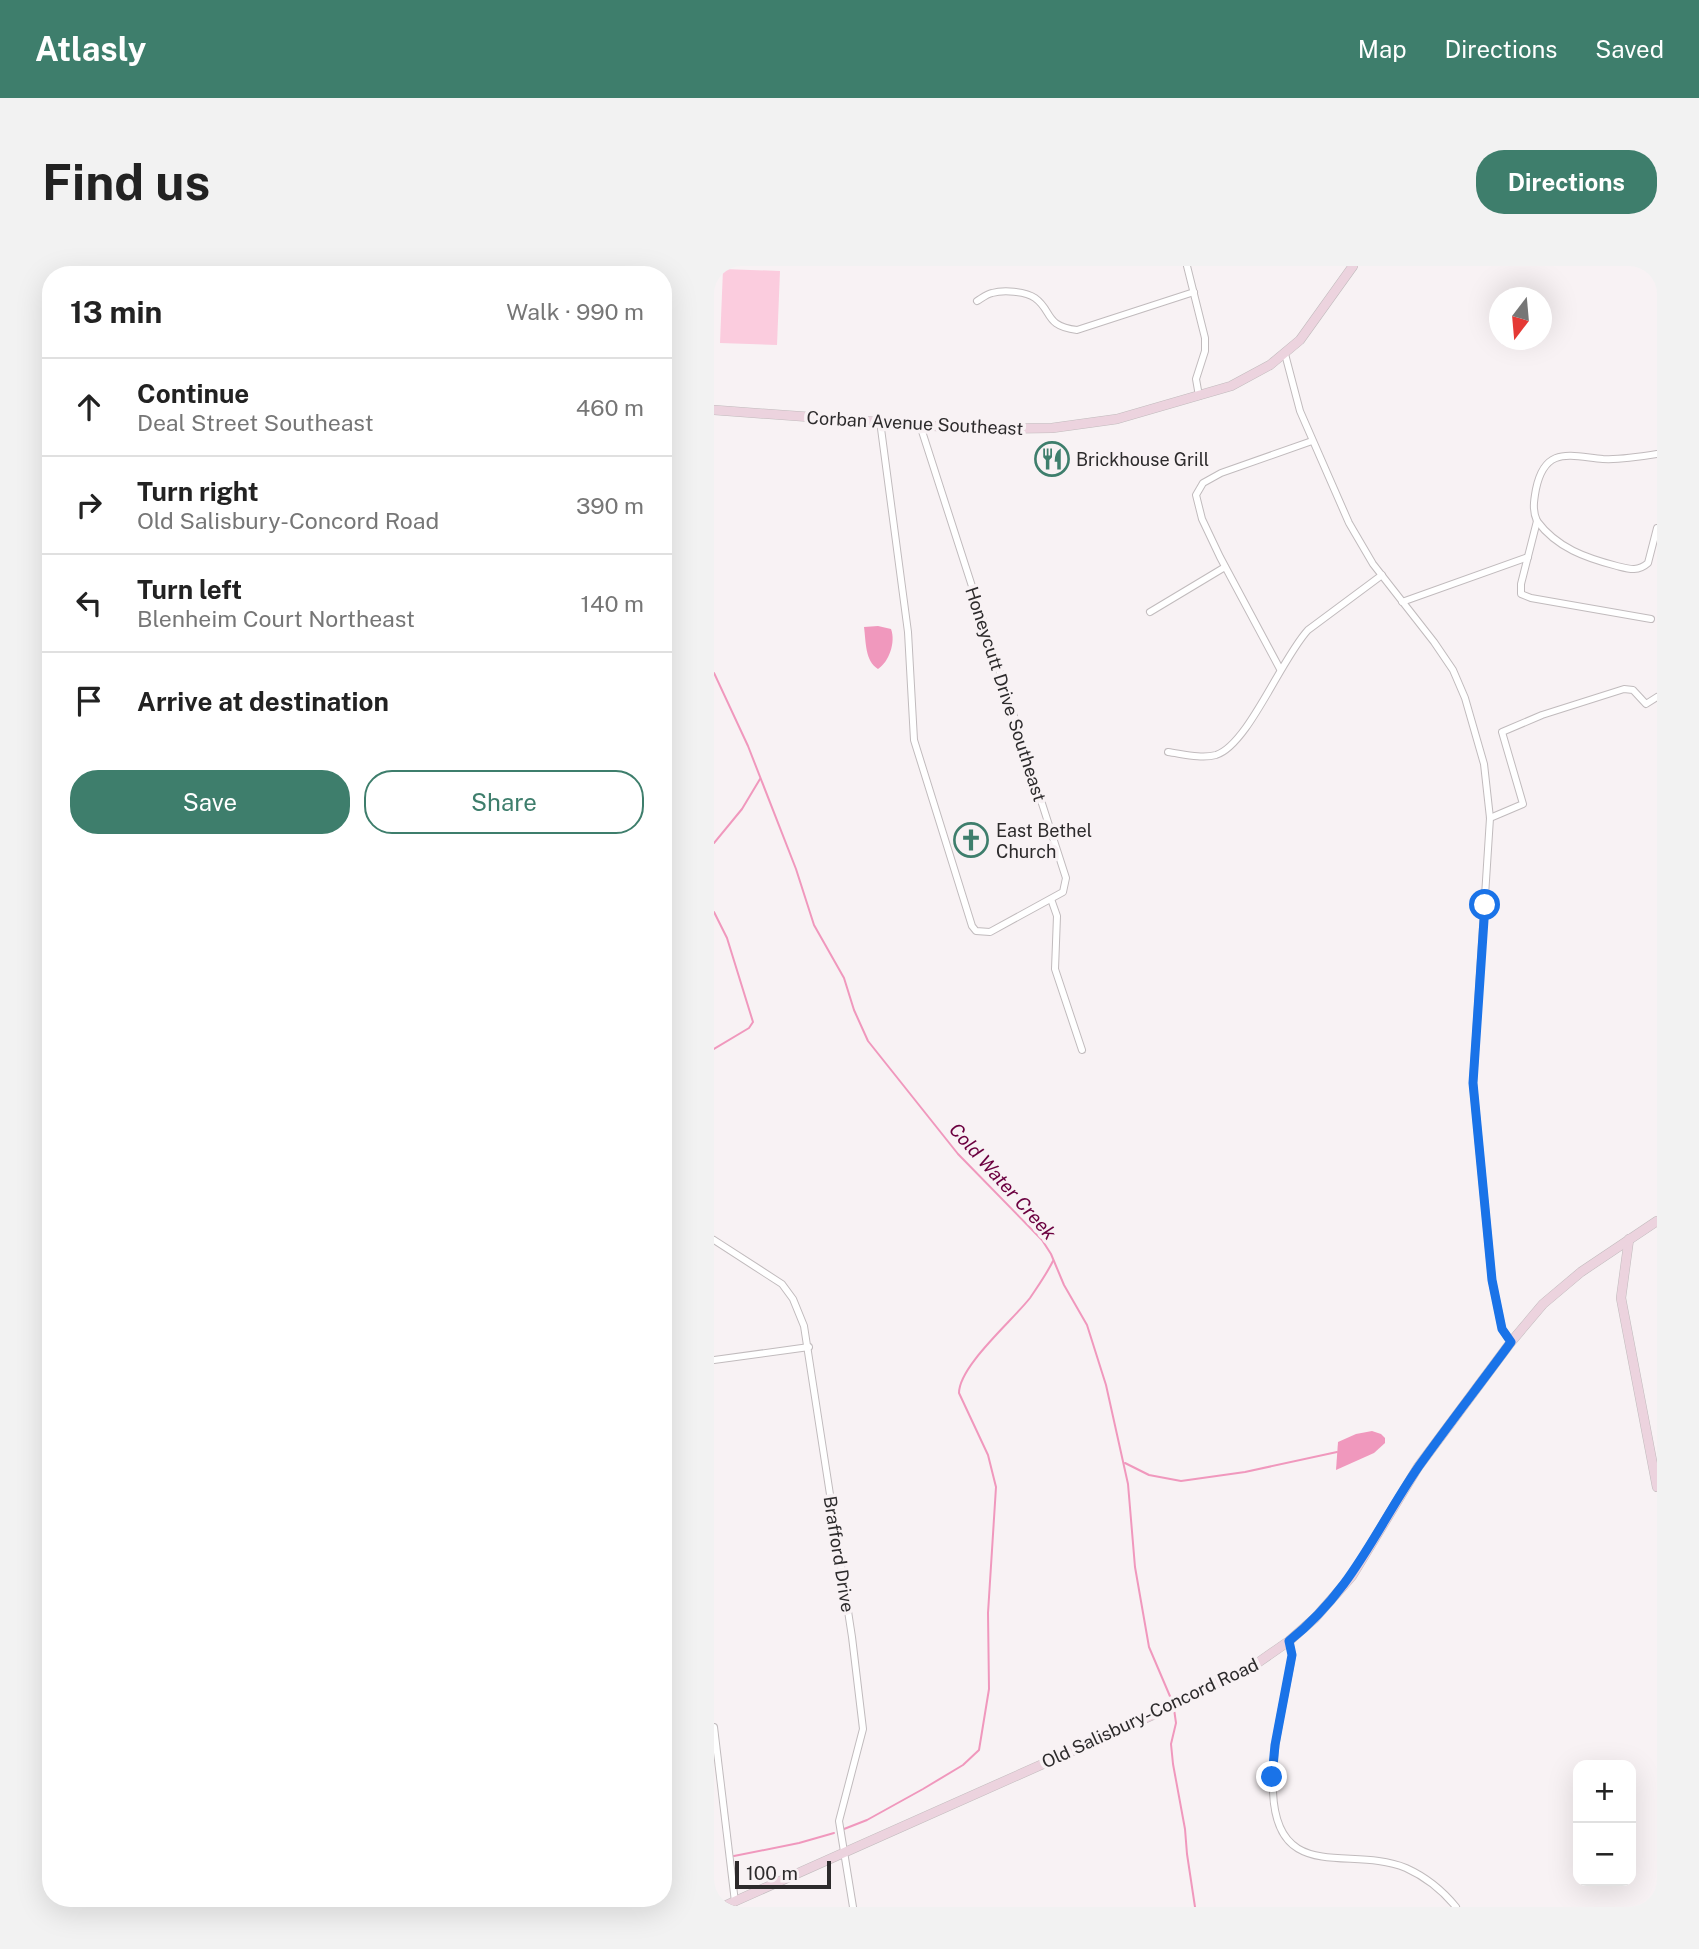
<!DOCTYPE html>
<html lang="en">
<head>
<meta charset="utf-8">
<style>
	body { margin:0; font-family:"Public Sans",sans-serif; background:#f2f2f2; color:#222 }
	.controls { position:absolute; right:21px; bottom:21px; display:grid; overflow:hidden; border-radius:14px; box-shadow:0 7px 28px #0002 }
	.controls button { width:63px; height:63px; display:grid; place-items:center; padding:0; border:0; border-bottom:2px solid #e0e0e0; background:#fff; color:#222; font:35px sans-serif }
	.compass { position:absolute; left:775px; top:21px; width:63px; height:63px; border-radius:50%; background:#fff; box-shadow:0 7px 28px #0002; rotate:196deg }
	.scale { position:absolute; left:21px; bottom:18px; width:96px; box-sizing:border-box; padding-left:7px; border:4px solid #2d2b2c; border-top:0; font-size:19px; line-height:24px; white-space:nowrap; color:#2d2b2c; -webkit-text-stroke:5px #f8f2f4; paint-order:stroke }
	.stop { position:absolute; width:21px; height:21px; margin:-16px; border:5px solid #1a73e8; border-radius:50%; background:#fff }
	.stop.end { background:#1a73e8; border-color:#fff; box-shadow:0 2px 7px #0008 }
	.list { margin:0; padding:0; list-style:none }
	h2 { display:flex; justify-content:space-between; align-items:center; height:91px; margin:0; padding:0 28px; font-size:30px }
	h2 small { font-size:23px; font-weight:400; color:#767676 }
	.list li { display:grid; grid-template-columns:46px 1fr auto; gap:21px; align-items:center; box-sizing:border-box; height:98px; padding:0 28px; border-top:2px solid #e0e0e0 }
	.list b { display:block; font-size:26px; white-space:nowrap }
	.list p { margin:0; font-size:23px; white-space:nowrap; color:#767676 }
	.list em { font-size:23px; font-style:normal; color:#767676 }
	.actions { display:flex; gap:14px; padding:21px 28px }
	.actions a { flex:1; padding:16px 0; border:2px solid #3e7e6c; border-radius:28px; text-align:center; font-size:24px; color:#3e7e6c }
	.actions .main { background:#3e7e6c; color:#fff }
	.icon { flex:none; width:38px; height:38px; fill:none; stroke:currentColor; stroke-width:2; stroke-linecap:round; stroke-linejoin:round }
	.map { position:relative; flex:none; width:943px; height:1641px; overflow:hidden; border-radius:28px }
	header { display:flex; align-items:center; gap:42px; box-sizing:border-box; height:98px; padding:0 35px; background:#3e7e6c; color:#fff }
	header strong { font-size:33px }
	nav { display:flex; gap:38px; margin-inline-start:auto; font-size:24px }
	.intro { display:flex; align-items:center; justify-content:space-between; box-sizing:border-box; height:168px; padding:0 42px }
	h1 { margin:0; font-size:49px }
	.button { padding:18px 32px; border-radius:28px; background:#3e7e6c; color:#fff; font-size:24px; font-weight:700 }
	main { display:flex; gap:42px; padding:0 42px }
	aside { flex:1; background:#fff; border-radius:28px; box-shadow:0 7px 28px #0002 }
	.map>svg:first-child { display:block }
	.green { fill:#fbccde }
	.water { fill:#f098bd }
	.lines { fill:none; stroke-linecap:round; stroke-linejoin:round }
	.stream { stroke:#f098bd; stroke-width:2 }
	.street-casing { stroke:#c1bbbd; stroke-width:8 }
	.secondary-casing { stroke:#c1bbbd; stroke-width:10 }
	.street { stroke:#fff; stroke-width:6 }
	.secondary { stroke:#ecd3de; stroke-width:9 }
	.route { stroke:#1a73e8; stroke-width:9 }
	.labels { text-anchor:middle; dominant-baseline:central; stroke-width:7; stroke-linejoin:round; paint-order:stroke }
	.street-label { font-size:18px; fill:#2d2b2c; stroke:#f8f2f4 }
	.poi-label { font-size:18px; fill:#2d2b2c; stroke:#f8f2f4; text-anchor:start }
	.water-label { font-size:19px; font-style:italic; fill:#6b003f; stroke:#f8f2f4 }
</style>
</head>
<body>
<header>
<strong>Atlasly</strong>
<nav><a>Map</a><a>Directions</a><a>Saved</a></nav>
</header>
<div class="intro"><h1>Find us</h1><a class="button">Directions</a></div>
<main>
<aside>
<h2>13 min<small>Walk · 990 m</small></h2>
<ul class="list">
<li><svg class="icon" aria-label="ahead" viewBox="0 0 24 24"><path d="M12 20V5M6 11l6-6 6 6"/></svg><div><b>Continue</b><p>Deal Street Southeast</p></div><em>460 m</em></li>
<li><svg class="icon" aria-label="right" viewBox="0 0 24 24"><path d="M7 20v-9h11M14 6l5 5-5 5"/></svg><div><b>Turn right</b><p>Old Salisbury-Concord Road</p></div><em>390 m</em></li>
<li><svg class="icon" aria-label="left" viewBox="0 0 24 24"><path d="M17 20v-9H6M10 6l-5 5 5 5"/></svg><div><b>Turn left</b><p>Blenheim Court Northeast</p></div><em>140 m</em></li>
<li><svg class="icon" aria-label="arrive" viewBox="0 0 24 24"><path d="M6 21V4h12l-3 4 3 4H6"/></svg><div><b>Arrive at destination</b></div></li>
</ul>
<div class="actions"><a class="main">Save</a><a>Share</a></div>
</aside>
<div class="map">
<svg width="943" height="1641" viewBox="0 0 943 1641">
	<rect width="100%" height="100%" fill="#f8f2f4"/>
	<polygon class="green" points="9,3 66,5 63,79 6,77"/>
	<g class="water">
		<path d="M164 360 177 363C182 376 175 396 164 403 151 395 152 376 150 361Z"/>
		<polygon points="658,1165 667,1168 671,1172 671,1177 660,1187 622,1204 624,1176 642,1168"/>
	</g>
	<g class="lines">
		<g class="stream">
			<polyline points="0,407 34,480 82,603 100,659 130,712 140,744 154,775 244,888 328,974 337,988 350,1019 373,1059 392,1119 414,1218 421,1301 435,1381 458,1435"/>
			<polyline points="0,577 28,543 46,513"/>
			<polyline points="0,646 13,672 39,756 35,762 0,783"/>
			<polyline points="411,1197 435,1209 467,1215 531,1206 623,1186"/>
			<polyline points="460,1443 462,1457 457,1478 459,1498 471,1563 473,1588 481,1641"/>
			<path d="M130 1563 153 1554 209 1523 249 1499 265 1484 275 1423 274 1347 282 1221 274 1189 245 1127C245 1100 298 1055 316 1032 324 1020 332 1009 339 995"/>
			<polyline points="20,1590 85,1577 120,1567"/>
		</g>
		<g class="street-casing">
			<g id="street">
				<polyline points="473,0 491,72 491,85 482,113 485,130"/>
				<path d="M263 35C268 32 273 28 278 27 289 24 311 25 321 32 339 45 330 60 363 64L480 26"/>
				<polyline points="571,88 586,145 635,257 659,298 720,376 739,404 751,432 770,498 776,552 759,817 778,1014 788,1063 797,1076"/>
				<polyline points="166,155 194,366 200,474 258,660 262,665 276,666 349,626 352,612 206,159"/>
				<path d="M823 255C843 282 872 292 903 300 915 303 924 306 934 297L943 262"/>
				<polyline points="688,336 814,291"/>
				<polyline points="436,346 511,301"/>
				<path d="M937 353 817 332 807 328V318L823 255C818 244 820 234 822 223 831 180 855 190 889 193 907 194 925 191 943 188"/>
				<polyline points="566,403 506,291 488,253 482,229 489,217 507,207 598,175"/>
				<path d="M454 486C469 488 487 493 502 489 534 479 567 393 594 364L668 309"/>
				<polyline points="776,552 809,538 788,466 828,449 910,423 919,424 932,438 943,431"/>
				<polyline points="337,633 343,650 341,703 368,784"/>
				<polyline points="0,974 68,1018 79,1033 90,1060 138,1371 149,1463 125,1555 139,1641"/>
				<polyline points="0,1094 95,1081"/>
				<path d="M575 1375 578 1389C571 1434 557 1479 559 1526 563 1619 637 1579 692 1602 712 1611 729 1625 742 1641"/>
				<polyline points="0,1461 21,1636"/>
			</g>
		</g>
		<g class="secondary-casing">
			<g id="secondary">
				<polyline points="0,144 261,163 338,162 403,153 517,120 556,99 586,74 639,0"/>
				<polyline points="915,973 907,1032 943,1221"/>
				<polyline points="8,1641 439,1449 542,1398 575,1375 601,1352 638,1310 704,1201 797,1076 829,1038 867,1006 943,955"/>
			</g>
		</g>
		<use href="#street" class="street"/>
		<use href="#secondary" class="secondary"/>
	</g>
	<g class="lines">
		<path class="route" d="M558 1511 561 1479 578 1389 575 1375C639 1324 661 1264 705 1200 735 1158 767 1117 797 1076L788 1063 778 1014 759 817 771 639"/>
	</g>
	<defs>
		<g id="restaurant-ring" transform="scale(1.75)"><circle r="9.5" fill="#f8f2f4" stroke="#3e7e6c" stroke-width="1.5"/><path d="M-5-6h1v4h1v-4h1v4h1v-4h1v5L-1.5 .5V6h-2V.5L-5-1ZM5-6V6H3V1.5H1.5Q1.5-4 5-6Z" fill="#3e7e6c"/></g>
		<g id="church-ring" transform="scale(1.75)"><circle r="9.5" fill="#f8f2f4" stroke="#3e7e6c" stroke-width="1.5"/><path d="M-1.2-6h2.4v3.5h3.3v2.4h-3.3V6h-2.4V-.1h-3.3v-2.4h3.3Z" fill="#3e7e6c"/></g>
	</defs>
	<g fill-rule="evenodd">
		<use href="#restaurant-ring" x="338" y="193"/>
		<use href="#church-ring" x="257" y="574"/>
	</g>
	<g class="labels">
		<g class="street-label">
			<text transform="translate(201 157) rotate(3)">Corban Avenue Southeast</text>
			<text transform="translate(292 428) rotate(72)">Honeycutt Drive Southeast</text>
			<text transform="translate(125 1288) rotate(81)">Brafford Drive</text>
			<text transform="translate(436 1447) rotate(-25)">Old Salisbury-Concord Road</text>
		</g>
		<g class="poi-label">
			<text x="362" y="193">Brickhouse Grill</text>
			<text x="282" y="564">East Bethel<tspan x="282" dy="21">Church</tspan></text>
		</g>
		<g class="water-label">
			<text transform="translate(289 915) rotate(48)">Cold Water Creek</text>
		</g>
	</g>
</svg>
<div class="controls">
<button>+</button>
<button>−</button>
</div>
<svg class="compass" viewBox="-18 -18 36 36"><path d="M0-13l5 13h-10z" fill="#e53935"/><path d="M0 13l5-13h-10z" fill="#767676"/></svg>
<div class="scale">100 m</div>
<div class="stop" style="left:771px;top:639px"></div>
<div class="stop end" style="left:558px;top:1511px"></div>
</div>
</main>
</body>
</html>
